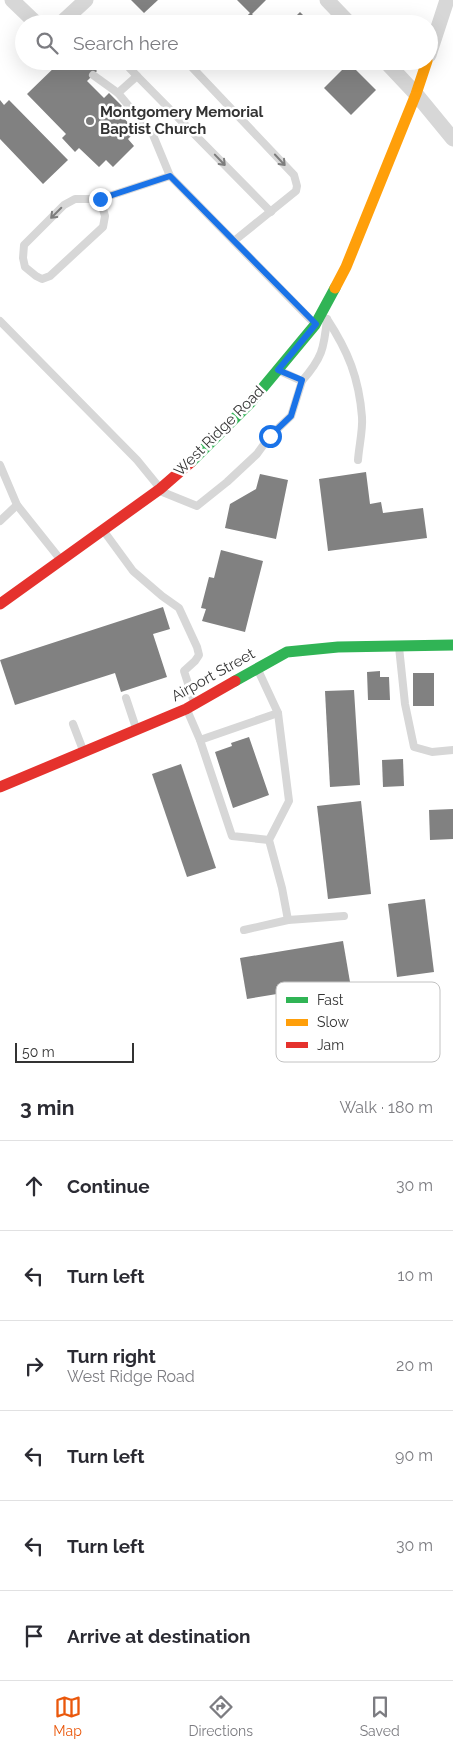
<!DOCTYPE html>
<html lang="en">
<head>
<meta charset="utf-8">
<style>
	body { margin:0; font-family:Raleway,sans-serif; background:#f7f7f7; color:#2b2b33 }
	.scale { position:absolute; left:15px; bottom:12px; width:119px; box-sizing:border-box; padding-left:5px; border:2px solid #333; border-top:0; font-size:14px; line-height:18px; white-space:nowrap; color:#333; -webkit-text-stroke:4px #fff; paint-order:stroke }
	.stop { position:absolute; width:15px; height:15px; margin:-11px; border:4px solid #1a73e8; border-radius:50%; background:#fff }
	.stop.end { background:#1a73e8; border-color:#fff; box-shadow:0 1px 5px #0008 }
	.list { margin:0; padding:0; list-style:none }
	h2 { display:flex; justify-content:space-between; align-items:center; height:65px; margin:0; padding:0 20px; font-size:21px }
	h2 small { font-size:16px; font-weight:400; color:#7c7c81 }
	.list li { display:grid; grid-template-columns:32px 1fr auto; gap:15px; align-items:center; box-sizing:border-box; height:90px; padding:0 20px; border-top:1px solid #e1e1e2 }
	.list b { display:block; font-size:19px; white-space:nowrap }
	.list p { margin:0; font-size:16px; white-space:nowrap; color:#7c7c81 }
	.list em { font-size:16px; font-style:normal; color:#7c7c81 }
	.icon { flex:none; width:28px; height:28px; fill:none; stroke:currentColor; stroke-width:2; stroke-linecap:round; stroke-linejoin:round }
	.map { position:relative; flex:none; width:453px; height:1075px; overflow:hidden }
	.search { position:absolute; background:#fff; box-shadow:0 5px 20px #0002; left:15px; right:15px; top:15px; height:55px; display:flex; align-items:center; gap:12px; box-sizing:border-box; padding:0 18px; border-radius:28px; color:#7c7c81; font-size:19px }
	.sheet { height:605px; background:#fff }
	nav { display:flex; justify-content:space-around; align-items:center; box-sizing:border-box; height:70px; border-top:1px solid #e1e1e2; background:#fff; font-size:14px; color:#7c7c81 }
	nav a { display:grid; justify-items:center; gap:2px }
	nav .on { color:#ea580c }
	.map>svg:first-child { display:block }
	.building { fill:#818181 }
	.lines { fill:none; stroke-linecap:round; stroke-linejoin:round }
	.lane { stroke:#d7d7d7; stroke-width:8 }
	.street { stroke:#d7d7d7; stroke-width:15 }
	.fast { stroke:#30b455; stroke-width:11 }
	.slow { stroke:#ff9f0a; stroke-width:11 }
	.jam { stroke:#e5322d; stroke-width:11 }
	.oneway { stroke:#7d7d7d }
	.route { stroke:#1a73e8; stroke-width:6 }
	.poi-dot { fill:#7a7a7a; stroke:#fff; stroke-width:2 }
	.labels { text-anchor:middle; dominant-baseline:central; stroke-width:5; stroke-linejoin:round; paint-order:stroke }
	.poi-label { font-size:15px; font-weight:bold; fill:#333; stroke:#fff; text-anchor:start }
	.street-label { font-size:15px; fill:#333; stroke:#fff }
	.key { fill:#fff; stroke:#c2c2c2; stroke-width:1 }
	.key-label { font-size:14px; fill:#333 }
</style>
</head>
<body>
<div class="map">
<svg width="453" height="1075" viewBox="0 0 453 1075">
	<rect width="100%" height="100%" fill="#fff"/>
	<g class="building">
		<polygon points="131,0 158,0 144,13"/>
		<polygon points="237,0 266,0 252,14 261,24 238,24 250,13"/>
		<polygon points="300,12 312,24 288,24"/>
		<polygon points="61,61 68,61 75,69 83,61 88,61 97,71 87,81 104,98 109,93 122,106 117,111 136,131 128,139 134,146 113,167 106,160 99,167 79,148 75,152 62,138 66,134 27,94"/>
		<polygon points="349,63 376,90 351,115 324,88"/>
		<polygon points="0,100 4,105 9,100 68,160 43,184 0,139"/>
		<polygon points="366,472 370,504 381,502 383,513 423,508 427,538 328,551 319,479"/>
		<polygon points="260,474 288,480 276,539 225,528 230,504 256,489"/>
		<polygon points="221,550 263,561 245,632 202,621 206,609 201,608 209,577 214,578"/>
		<polygon points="163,607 170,629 153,634 167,677 121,692 115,673 15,705 0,660"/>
		<polygon points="380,671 380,677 389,677 390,700 368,700 367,672"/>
		<rect x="413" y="673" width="21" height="33"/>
		<polygon points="354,690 360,785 330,787 325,691"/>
		<polygon points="249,737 269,795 233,808 215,752 232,746 231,743"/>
		<polygon points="403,759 404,786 383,787 382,760"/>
		<polygon points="181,764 216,868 187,877 152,774"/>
		<polygon points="361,801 371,894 328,899 317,806"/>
		<polygon points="453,809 453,839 430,840 429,810"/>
		<polygon points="425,899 434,972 397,977 388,904"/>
		<polygon points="343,941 350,982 247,999 240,958"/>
	</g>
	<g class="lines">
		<g class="lane">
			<polyline points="79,61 80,64"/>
			<polyline points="186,61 294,175 297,186 296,191 234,241"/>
			<polyline points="131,69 140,61"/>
			<polyline points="93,75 118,93 153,135 170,176"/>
			<polyline points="137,76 271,212"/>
			<polyline points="118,93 137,76 123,61"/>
			<polyline points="100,199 105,216 103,227 50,276 42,279 36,276 25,267 23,258 24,245 64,205 75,199 100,199 170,176 314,323"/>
			<path d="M327 319C348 351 359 378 362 417 363 430 359 446 358 460"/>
			<polyline points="0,321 137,460 159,487"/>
			<path d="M302 381C322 358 324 349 327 319"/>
			<polyline points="0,465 17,505 60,559"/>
			<polyline points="160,491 197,506 227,482 257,454 270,436 291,416 302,381 280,371"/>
			<polyline points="0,521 17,505"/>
			<polyline points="103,530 133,571 162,596 179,608 197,647 199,655 195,661 184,671 194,702"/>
			<polyline points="399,647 405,704 414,747 432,752 453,750"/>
			<polyline points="258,670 278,713 289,801 269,840 282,888 288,920"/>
			<polyline points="126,698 136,728"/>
			<polyline points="187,710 200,740 232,836 269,840"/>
			<polyline points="73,724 83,750"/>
			<polyline points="200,740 278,713"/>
			<polyline points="244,930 288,920 344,916"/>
		</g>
		<g class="street">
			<polyline points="12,0 37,24"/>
			<polyline points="327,0 350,24"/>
			<polyline points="60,24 86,0"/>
			<polyline points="429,55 447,0"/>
			<polyline points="385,61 416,94 453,139"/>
		</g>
		<g class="fast">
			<polyline points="191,462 251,402 315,325 335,288"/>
			<polyline points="235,681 287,652 338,647 453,645"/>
		</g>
		<polyline class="slow" points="335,288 346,267 416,94 427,61"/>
		<g class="jam">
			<polyline points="0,604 160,489 191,462"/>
			<polyline points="0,787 186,709 235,681"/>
		</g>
	</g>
	<defs><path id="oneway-shaft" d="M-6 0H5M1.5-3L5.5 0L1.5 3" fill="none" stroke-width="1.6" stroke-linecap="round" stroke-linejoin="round" transform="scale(1.25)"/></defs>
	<g class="oneway">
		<use href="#oneway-shaft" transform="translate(220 160) rotate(46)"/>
		<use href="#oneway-shaft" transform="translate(280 160) rotate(47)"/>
		<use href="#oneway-shaft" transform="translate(56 213) rotate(135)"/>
	</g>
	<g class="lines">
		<polyline class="route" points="100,199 170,176 316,324 278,370 302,380 291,416 270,436"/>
	</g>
	<circle class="poi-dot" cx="90" cy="121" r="5"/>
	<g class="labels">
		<g class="poi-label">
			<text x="100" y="112">Montgomery Memorial<tspan x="100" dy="17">Baptist Church</tspan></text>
		</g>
		<g class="street-label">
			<text transform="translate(219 431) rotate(-45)">West Ridge Road</text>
			<text transform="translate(213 675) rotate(-29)">Airport Street</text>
		</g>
	</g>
	<rect x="276" y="982" width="164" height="80" rx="8" class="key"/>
	<rect x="286" y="997" width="22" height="6" fill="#30b455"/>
	<rect x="286" y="1019" width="22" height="7" fill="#ff9f0a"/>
	<rect x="286" y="1042" width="22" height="6" fill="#e5322d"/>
	<g class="key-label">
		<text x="317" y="1005">Fast</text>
		<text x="317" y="1027">Slow</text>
		<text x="317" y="1050">Jam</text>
	</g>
</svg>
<div class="scale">50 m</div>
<div class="stop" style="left:270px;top:436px"></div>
<div class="stop end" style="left:100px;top:199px"></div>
<div class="search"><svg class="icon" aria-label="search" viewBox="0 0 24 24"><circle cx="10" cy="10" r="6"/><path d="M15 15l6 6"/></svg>Search here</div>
</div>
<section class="sheet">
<h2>3 min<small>Walk · 180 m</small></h2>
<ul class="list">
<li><svg class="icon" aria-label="ahead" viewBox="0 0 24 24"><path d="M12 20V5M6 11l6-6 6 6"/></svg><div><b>Continue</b></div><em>30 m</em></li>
<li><svg class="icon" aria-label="left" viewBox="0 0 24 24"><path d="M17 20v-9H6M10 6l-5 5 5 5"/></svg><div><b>Turn left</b></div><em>10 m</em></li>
<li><svg class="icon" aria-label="right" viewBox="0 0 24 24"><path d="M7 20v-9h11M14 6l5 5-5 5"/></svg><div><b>Turn right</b><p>West Ridge Road</p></div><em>20 m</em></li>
<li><svg class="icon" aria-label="left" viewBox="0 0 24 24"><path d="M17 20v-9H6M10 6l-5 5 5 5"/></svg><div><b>Turn left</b></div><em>90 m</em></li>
<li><svg class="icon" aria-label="left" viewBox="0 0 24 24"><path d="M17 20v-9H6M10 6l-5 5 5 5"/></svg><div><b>Turn left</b></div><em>30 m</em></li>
<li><svg class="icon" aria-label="arrive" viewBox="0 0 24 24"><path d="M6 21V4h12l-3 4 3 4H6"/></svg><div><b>Arrive at destination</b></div></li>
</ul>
</section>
<nav>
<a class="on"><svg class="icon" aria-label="map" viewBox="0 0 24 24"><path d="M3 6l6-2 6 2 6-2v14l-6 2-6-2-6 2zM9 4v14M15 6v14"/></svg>Map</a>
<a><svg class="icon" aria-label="directions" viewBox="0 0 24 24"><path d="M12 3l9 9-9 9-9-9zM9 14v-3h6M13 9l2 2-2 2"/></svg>Directions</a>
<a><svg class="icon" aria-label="saved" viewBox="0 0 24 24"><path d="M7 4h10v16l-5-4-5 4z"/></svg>Saved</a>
</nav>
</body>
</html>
